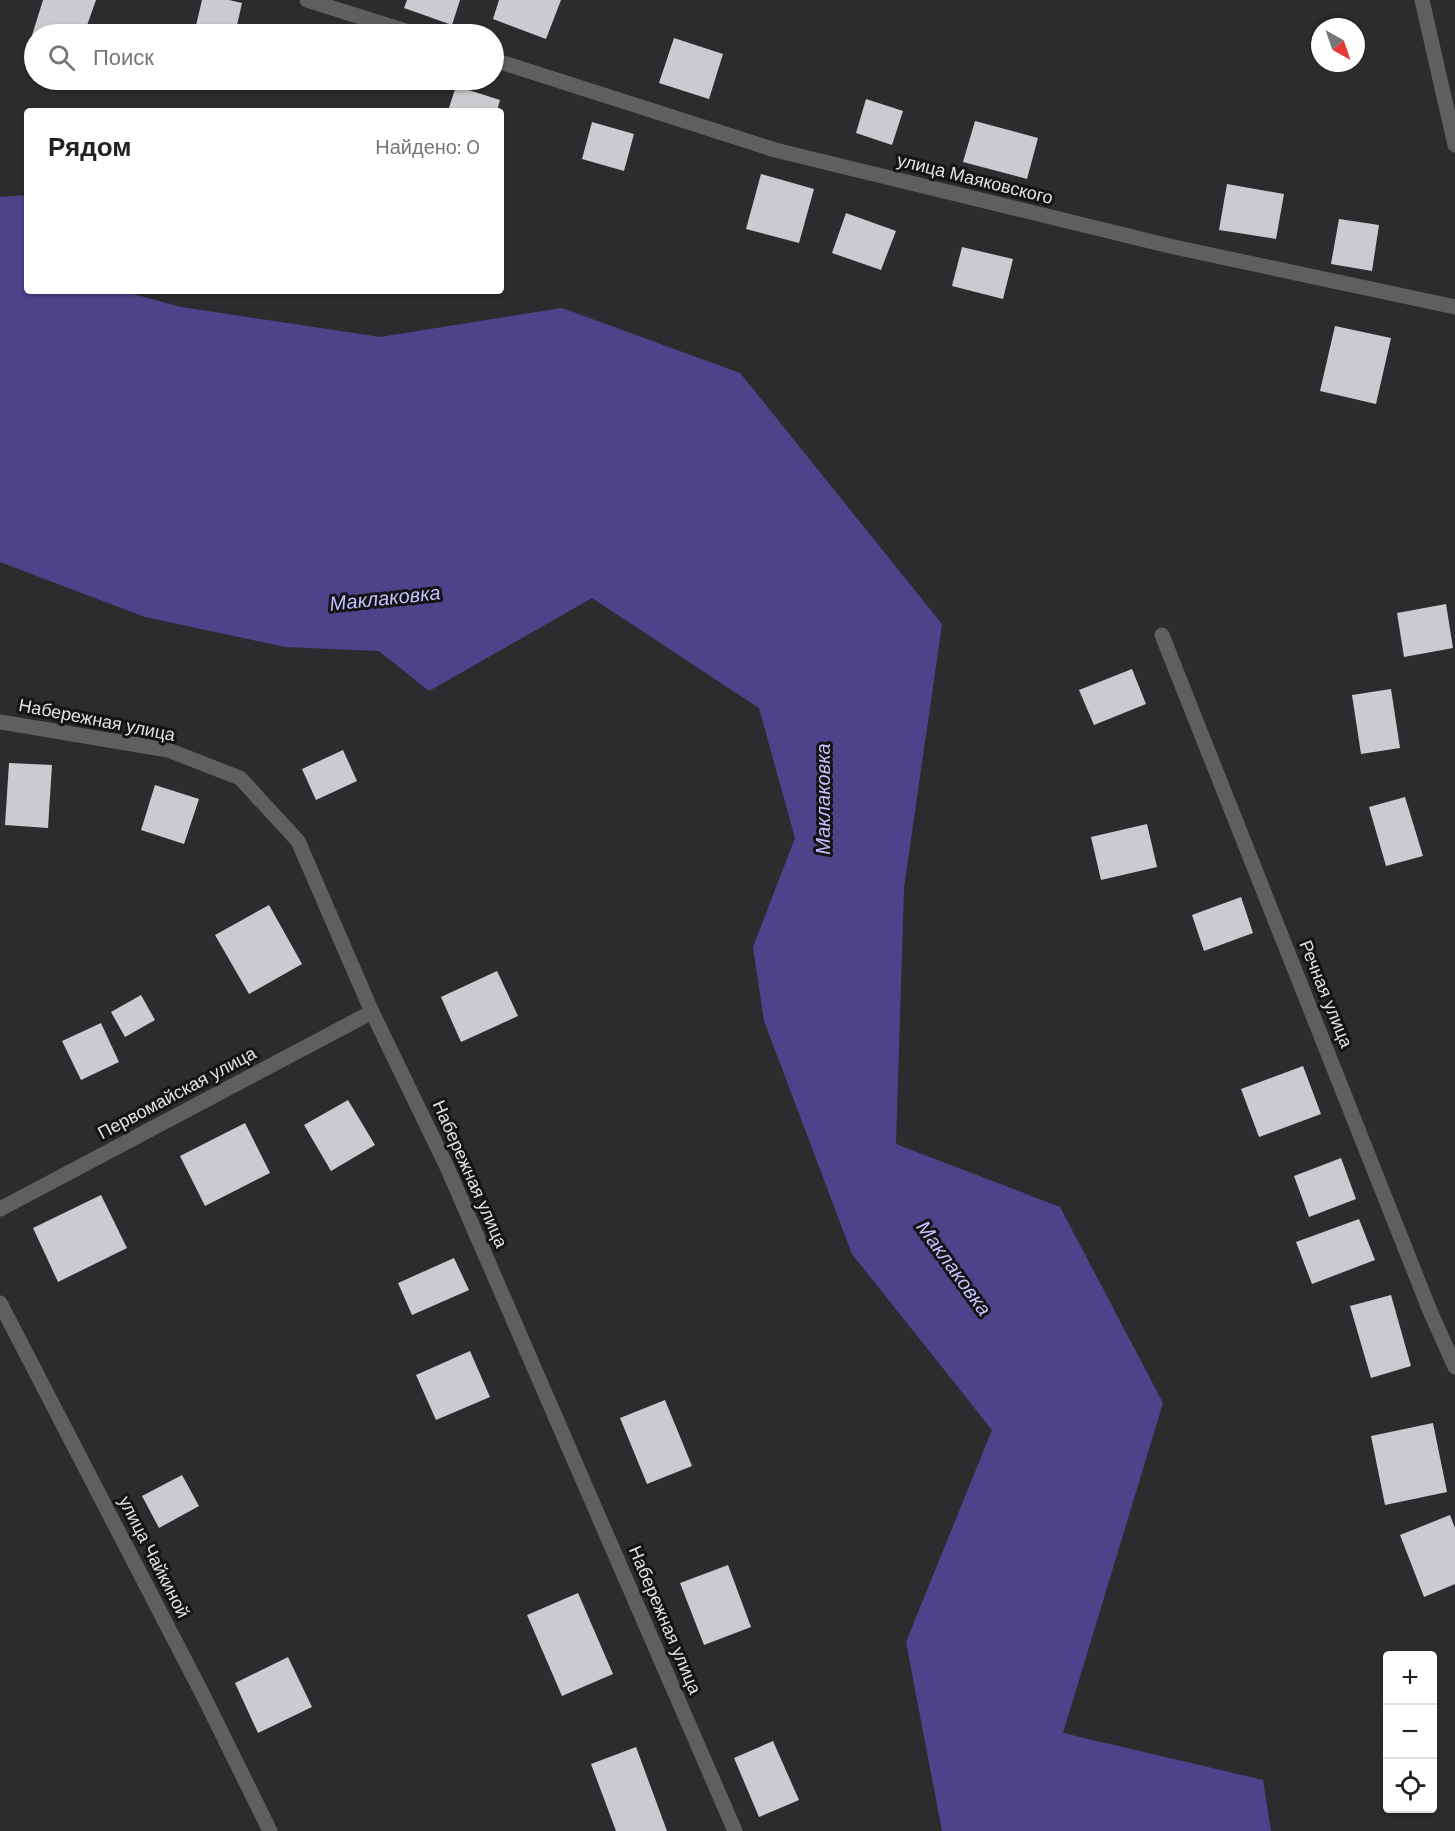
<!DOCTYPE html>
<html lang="ru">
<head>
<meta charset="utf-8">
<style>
	body { margin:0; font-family:"DM Sans",sans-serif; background:#f6f6f6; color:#222 }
	.controls { position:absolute; right:18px; bottom:18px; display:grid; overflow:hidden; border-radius:6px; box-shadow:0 2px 4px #0004 }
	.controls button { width:54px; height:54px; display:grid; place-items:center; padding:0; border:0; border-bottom:2px solid #e0e0e0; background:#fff; color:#222; font:30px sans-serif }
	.compass { position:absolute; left:1311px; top:18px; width:54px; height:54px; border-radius:50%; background:#fff; box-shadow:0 2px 4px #0004; rotate:140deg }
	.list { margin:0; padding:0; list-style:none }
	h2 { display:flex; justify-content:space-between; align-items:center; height:78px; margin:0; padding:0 24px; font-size:26px }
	h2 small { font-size:20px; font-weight:400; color:#767676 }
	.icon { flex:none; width:33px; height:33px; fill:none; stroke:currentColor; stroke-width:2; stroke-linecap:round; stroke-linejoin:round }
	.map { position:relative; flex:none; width:1455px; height:1831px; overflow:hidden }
	.search { position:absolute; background:#fff; box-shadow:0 2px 4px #0004; left:24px; top:24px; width:480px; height:66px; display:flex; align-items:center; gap:15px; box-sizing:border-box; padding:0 21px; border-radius:33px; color:#767676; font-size:22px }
	.panel { position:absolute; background:#fff; box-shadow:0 2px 4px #0004; left:24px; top:108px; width:480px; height:186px; border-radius:6px }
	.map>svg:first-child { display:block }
	.water { fill:#4e438b }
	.building { fill:#cbcbcf }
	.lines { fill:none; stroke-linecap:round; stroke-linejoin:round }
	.minor { stroke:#5f5e60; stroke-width:15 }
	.labels { text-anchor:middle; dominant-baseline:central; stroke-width:6; stroke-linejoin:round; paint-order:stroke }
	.street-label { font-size:18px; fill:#e1e1e3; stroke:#141416 }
	.water-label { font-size:20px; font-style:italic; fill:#c4c1ff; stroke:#141416 }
</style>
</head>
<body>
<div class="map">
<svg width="1455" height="1831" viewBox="0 0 1455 1831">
	<rect width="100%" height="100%" fill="#2c2c2f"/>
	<polygon class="water" points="27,195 27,291 122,291 181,307 380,337 562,308 740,373 942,624 904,888 896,1144 1060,1207 1163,1403 1063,1733 1263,1780 1271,1831 942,1831 906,1642 992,1430 852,1254 764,1021 753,947 795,838 759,708 592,598 429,691 379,651 285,647 145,617 0,562 0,197"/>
	<g class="building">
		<polygon points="43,0 96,0 84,34 34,34 34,47 29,45"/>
		<polygon points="202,0 229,0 242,3 235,34 194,34"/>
		<polygon points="407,0 460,0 452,25 404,8"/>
		<polygon points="499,0 561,0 546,39 493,19"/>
		<polygon points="674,38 723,54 709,99 659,83"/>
		<polygon points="456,86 500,100 497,111 448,111"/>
		<polygon points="866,99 903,111 892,145 856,133"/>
		<polygon points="975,121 1038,138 1027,179 963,162"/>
		<polygon points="592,122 634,134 624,171 582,159"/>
		<polygon points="761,174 814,189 799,243 746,229"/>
		<polygon points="1227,184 1284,194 1276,239 1219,230"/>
		<polygon points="846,213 896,231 881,270 832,253"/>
		<polygon points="1339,219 1379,225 1372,271 1331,264"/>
		<polygon points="962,247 1013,259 1003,299 952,286"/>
		<polygon points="1335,326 1391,338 1376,404 1320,391"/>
		<polygon points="1446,604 1453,648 1404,657 1397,613"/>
		<polygon points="1132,669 1146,704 1094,725 1079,690"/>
		<polygon points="1391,689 1400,748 1361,754 1352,695"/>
		<polygon points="343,750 357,781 316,800 302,769"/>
		<polygon points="9,763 52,765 48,828 5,825"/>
		<polygon points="155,785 199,799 184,844 141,830"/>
		<polygon points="1405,797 1423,856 1386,866 1369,807"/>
		<polygon points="1147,824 1157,867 1101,880 1091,837"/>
		<polygon points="1241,897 1253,933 1204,951 1192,915"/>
		<polygon points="269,905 302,964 249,994 215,935"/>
		<polygon points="497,971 518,1016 461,1042 441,997"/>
		<polygon points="141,995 155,1020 125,1037 111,1012"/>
		<polygon points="101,1023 119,1062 81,1080 62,1041"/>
		<polygon points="1303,1066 1321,1114 1259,1137 1241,1089"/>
		<polygon points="348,1100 375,1145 331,1171 304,1125"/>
		<polygon points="245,1123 270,1173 205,1206 180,1156"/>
		<polygon points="1341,1158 1356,1199 1309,1217 1294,1176"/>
		<polygon points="101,1195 127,1248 58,1282 33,1228"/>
		<polygon points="1359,1219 1375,1260 1312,1284 1296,1242"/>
		<polygon points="454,1258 469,1290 412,1315 398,1283"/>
		<polygon points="1391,1295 1411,1366 1371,1378 1350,1306"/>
		<polygon points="470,1351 490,1397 436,1420 416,1375"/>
		<polygon points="665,1400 692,1466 647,1484 620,1418"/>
		<polygon points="1433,1423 1447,1492 1385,1505 1371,1436"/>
		<polygon points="182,1475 199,1506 159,1528 142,1496"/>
		<polygon points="1450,1515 1455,1528 1455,1584 1424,1597 1400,1535"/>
		<polygon points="728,1565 751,1627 704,1645 680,1583"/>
		<polygon points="578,1593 613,1674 562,1696 527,1615"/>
		<polygon points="288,1657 312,1707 258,1733 235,1683"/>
		<polygon points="773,1741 799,1800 759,1817 734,1758"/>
		<polygon points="636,1747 667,1831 616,1831 591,1764"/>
	</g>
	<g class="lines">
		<g class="minor">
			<polyline points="307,0 415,34"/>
			<polyline points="1422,0 1455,145"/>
			<polyline points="494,60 775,150 1174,247 1455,307"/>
			<polyline points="1162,635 1430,1311 1455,1367"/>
			<polyline points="0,722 168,750 240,778 298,841 372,1012 447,1167 735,1831"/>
			<polyline points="0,1209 372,1012"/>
			<polyline points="0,1303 203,1695 270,1831"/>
		</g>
	</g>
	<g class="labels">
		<g class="street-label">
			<text transform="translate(975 179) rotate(14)">улица Маяковского</text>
			<text transform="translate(97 720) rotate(11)">Набережная улица</text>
			<text transform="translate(1326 994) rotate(68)">Речная улица</text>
			<text transform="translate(177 1093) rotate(-28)">Первомайская улица</text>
			<text transform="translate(470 1174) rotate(66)">Набережная улица</text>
			<text transform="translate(154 1557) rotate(63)">улица Чайкиной</text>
			<text transform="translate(665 1620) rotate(67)">Набережная улица</text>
		</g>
		<g class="water-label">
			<text transform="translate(385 598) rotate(-6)">Маклаковка</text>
			<text transform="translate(823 799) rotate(-90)">Маклаковка</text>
			<text transform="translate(954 1268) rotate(54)">Маклаковка</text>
		</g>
	</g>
</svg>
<div class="controls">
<button>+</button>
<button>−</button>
<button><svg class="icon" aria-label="locate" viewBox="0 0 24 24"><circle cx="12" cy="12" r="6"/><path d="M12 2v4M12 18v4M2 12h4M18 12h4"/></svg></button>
</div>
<svg class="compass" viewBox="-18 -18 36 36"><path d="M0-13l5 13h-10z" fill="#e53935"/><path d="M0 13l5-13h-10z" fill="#767676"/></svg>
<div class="search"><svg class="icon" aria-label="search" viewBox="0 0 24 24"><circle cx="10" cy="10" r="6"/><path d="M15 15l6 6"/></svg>Поиск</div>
<section class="panel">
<h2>Рядом<small>Найдено: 0</small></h2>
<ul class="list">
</ul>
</section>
</div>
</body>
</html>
